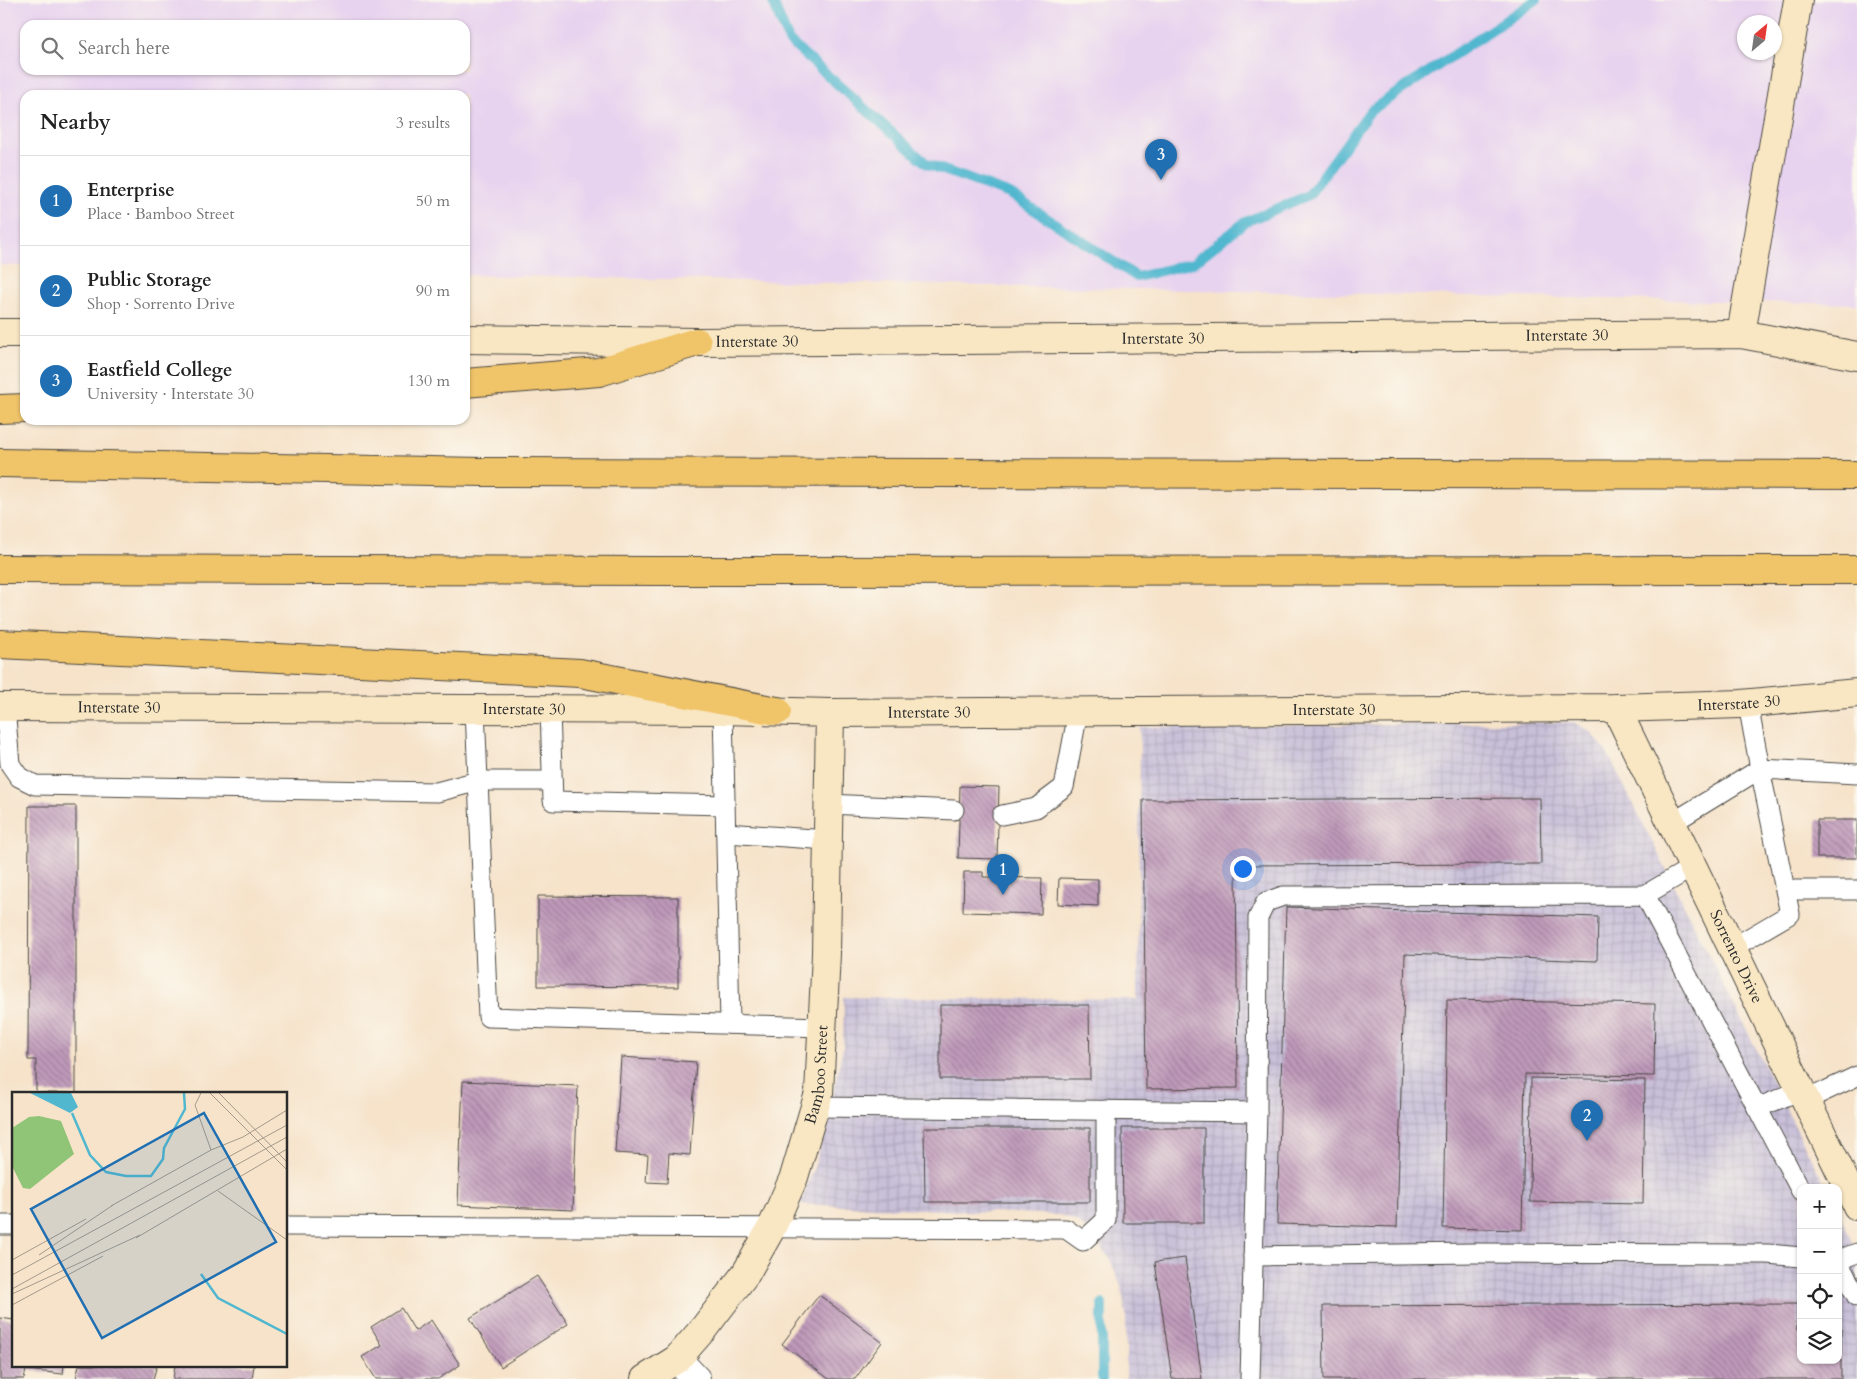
<!DOCTYPE html>
<html lang="en">
<head>
<meta charset="utf-8">
<style>
	body { margin:0; font-family:Cardo,serif; background:#f2f2f2; color:#222 }
	.controls { position:absolute; right:15px; bottom:15px; display:grid; overflow:hidden; border-radius:10px; box-shadow:0 1px 4px #0004 }
	.controls button { width:45px; height:45px; display:grid; place-items:center; padding:0; border:0; border-bottom:1px solid #e0e0e0; background:#fff; color:#222; font:25px sans-serif }
	.compass { position:absolute; left:1737px; top:15px; width:45px; height:45px; border-radius:50%; background:#fff; box-shadow:0 1px 4px #0004; rotate:29deg }
	.you { position:absolute; left:1242px; top:868px; width:18px; height:18px; margin:-12px; border:4px solid #fff; border-radius:50%; background:#1a73e8; box-shadow:0 0 0 8px #1a73e833 }
	.badge { display:grid; place-items:center; width:32px; height:32px; border-radius:50%; background:#1f6fb2; color:#fff; font-size:16px; font-weight:700 }
	.pin { position:absolute; translate:-50% -41px; filter:drop-shadow(0 1px 2px #0008) }
	.pin::after { content:''; position:absolute; top:26px; width:18px; height:15px; background:inherit; clip-path:polygon(0 0,100% 0,50% 100%) }
	.list { margin:0; padding:0; list-style:none }
	h2 { display:flex; justify-content:space-between; align-items:center; height:65px; margin:0; padding:0 20px; font-size:21px }
	h2 small { font-size:16px; font-weight:400; color:#767676 }
	.list li { display:grid; grid-template-columns:32px 1fr auto; gap:15px; align-items:center; box-sizing:border-box; height:90px; padding:0 20px; border-top:1px solid #e0e0e0 }
	.list b { display:block; font-size:19px; white-space:nowrap }
	.list p { margin:0; font-size:16px; white-space:nowrap; color:#767676 }
	.list em { font-size:16px; font-style:normal; color:#767676 }
	.icon { flex:none; width:28px; height:28px; fill:none; stroke:currentColor; stroke-width:2; stroke-linecap:round; stroke-linejoin:round }
	.map { position:relative; flex:none; width:1857px; height:1379px; overflow:hidden }
	.search { position:absolute; background:#fff; box-shadow:0 1px 4px #0004; left:20px; top:20px; width:450px; height:55px; display:flex; align-items:center; gap:12px; box-sizing:border-box; padding:0 18px; border-radius:15px; color:#767676; font-size:19px }
	.panel { position:absolute; background:#fff; box-shadow:0 1px 4px #0004; left:20px; top:90px; width:450px; height:335px; border-radius:15px }
	.map>svg:first-child { display:block }
	.built { fill:#e7d2ef; fill-rule:evenodd }
	.industrial { fill:url(#industrial-grid) }
	.lines { fill:none; stroke-linecap:round; stroke-linejoin:round }
	.stream { stroke:#51b7cf; stroke-width:10 }
	.building { fill:url(#building-back-hatch) }
	.lane-casing { stroke:#494743; stroke-width:21 }
	.street-casing { stroke:#494743; stroke-width:30 }
	.secondary-casing { stroke:#494743; stroke-width:30 }
	.highway-casing { stroke:#494743; stroke-width:30 }
	.lane { stroke:#fff; stroke-width:19 }
	.street { stroke:#fff; stroke-width:28 }
	.secondary { stroke:#f9e7c3; stroke-width:28 }
	.highway { stroke:#f0c469; stroke-width:28 }
	.labels { text-anchor:middle; dominant-baseline:central; stroke-width:4; stroke-linejoin:round; paint-order:stroke }
	.street-label { font-size:16px; fill:#2b2b2b; stroke:#fbf7ec }
	.inset-river { fill:none; stroke:#51b7cf; stroke-width:2.5 }
	.inset-road { fill:none; stroke:#a5998a; stroke-width:1 }
	.view { fill:#1f6fb2; fill-opacity:0.15; stroke:#1f6fb2; stroke-width:2.5 }
	.inset-edge { fill:none; stroke:#2b2b2b; stroke-width:2.5 }
</style>
</head>
<body>
<div class="map">
<svg width="1857" height="1379" viewBox="0 0 1857 1379">
	<defs>
		<pattern id="industrial-grid" width="8" height="8" patternUnits="userSpaceOnUse" patternTransform="scale(1.25)"><rect width="8" height="8" fill="#c8bfd8"/><path d="M0 4h8M4 0v8" fill="none" stroke="#aca4ba"/></pattern>
		<pattern id="building-back-hatch" width="6" height="6" patternUnits="userSpaceOnUse" patternTransform="scale(1.25)"><rect width="6" height="6" fill="#bf99ba"/><path d="M-1 5l2 2M0 0l6 6M5-1l2 2" fill="none" stroke="#9b7d97"/></pattern>
	</defs>
	<rect width="100%" height="100%" fill="#fbf7ec"/>
	<filter id="ink" filterUnits="userSpaceOnUse"><feTurbulence type="fractalNoise" baseFrequency=".02" numOctaves="2"/><feDisplacementMap in="SourceGraphic" scale="10" xChannelSelector="R" yChannelSelector="G"/><feConvolveMatrix kernelMatrix="1 2 1 2 8 2 1 2 1" color-interpolation-filters="sRGB"/></filter>
	<filter id="wash" filterUnits="userSpaceOnUse"><feTurbulence type="fractalNoise" baseFrequency=".0096" numOctaves="4" result="noise"/><feDisplacementMap in="SourceGraphic" scale="20" xChannelSelector="R" yChannelSelector="G"/><feGaussianBlur stdDeviation="1.12" result="paint"/><feColorMatrix in="noise" values="0 0 0 0 0 0 0 0 0 0 0 0 0 0 0 0 0 1.4 0 .05"/><feComposite in="paint" operator="in"/></filter>
	<g filter="url(#wash)">
		<rect width="100%" height="100%" fill="#f6e3ca"/>
		<path class="built" d="M0 0H1857V304L465 275V95H25V266L0 265ZM1744 22H1774V52H1744ZM25 25H465V70H25Z"/>
		<polygon class="industrial" points="1573,722 1590,731 1608,754 1826,1188 1801,1188 1801,1360 1838,1360 1838,1212 1857,1250 1857,1379 1126,1379 1126,1314 1121,1286 1109,1257 1079,1222 1060,1215 800,1204 815,1165 827,1123 843,1047 844,997 1138,1000 1140,727"/>
		<g class="lines">
			<g class="stream">
				<polyline points="772,0 789,41 927,164 1010,194 1137,277 1193,263 1245,222 1309,195 1370,111 1536,0"/>
				<polyline points="1102,1304 1102,1379"/>
			</g>
		</g>
		<g id="blocks">
			<g class="building">
				<polygon points="960,786 999,787 997,859 958,858"/>
				<polygon points="1540,798 1541,864 1236,865 1238,1088 1146,1089 1143,800"/>
				<polygon points="29,806 76,806 76,1093 36,1093 36,1060 28,1060"/>
				<rect x="1817" y="820" width="40" height="38"/>
				<polygon points="964,872 983,872 983,877 1042,878 1041,914 963,912"/>
				<polygon points="1059,878 1098,879 1098,906 1058,904"/>
				<polygon points="538,896 678,897 678,987 538,986"/>
				<polygon points="1286,907 1598,917 1597,961 1405,954 1397,1227 1277,1224"/>
				<polygon points="1447,1000 1655,1004 1654,1076 1525,1074 1522,1230 1443,1228"/>
				<polygon points="940,1005 1089,1005 1090,1079 940,1079"/>
				<polygon points="621,1057 696,1062 690,1155 669,1153 667,1183 646,1182 648,1155 615,1153"/>
				<polygon points="1531,1078 1645,1080 1643,1204 1530,1202"/>
				<polygon points="463,1081 578,1086 573,1210 458,1205"/>
				<polygon points="924,1128 1090,1128 1090,1202 925,1202"/>
				<polygon points="1122,1128 1204,1128 1204,1223 1123,1223"/>
				<polygon points="1185,1258 1202,1379 1172,1379 1155,1262"/>
				<polygon points="537,1276 568,1324 501,1367 470,1318"/>
				<polygon points="819,1295 882,1342 855,1379 829,1379 782,1344"/>
				<polygon points="1797,1304 1797,1330 1801,1330 1801,1360 1838,1360 1838,1329 1841,1329 1841,1379 1324,1379 1323,1306"/>
				<polygon points="401,1308 415,1331 431,1320 460,1365 438,1379 376,1379 362,1357 382,1345 371,1327"/>
				<polygon points="0,1318 14,1320 14,1365 64,1365 63,1374 26,1370 24,1379 0,1379"/>
				<polygon points="79,1365 157,1365 153,1379 76,1379"/>
				<polygon points="175,1365 254,1365 252,1379 173,1379"/>
			</g>
		</g>
	</g>
	<g filter="url(#ink)">
		<use href="#blocks" fill-opacity="0" stroke="#494743" stroke-width="1"/>
		<g class="lines">
			<g class="lane-casing">
				<g id="lane">
					<polyline points="1748,704 1760,769 1857,774"/>
					<polyline points="5,707 10,764 19,777 35,785 437,792 478,781 552,781"/>
					<polyline points="475,709 488,1017 822,1027"/>
					<polyline points="550,710 553,801 725,805"/>
					<polyline points="723,710 730,1024"/>
					<polyline points="829,804 954,810"/>
					<polyline points="1002,815 1036,808 1064,787 1078,712"/>
					<polyline points="1672,823 1760,769 1790,914 1732,948"/>
					<polyline points="726,833 828,840"/>
					<polyline points="1785,890 1857,890"/>
					<polyline points="1645,895 1693,867"/>
					<polyline points="1806,1100 1857,1076"/>
					<polyline points="815,1107 1257,1112"/>
					<polyline points="1757,1108 1801,1090"/>
					<polyline points="0,1225 14,1225"/>
					<polyline points="286,1226 1066,1229 1083,1241 1106,1220 1106,1110"/>
					<polyline points="1253,1256 1475,1253 1768,1254 1801,1257"/>
					<polyline points="1838,1260 1857,1253"/>
					<polyline points="1838,1262 1857,1297"/>
					<polyline points="1250,1379 1257,1112 1258,918 1266,902 1283,896 1645,895 1801,1191"/>
				</g>
			</g>
			<g class="street-casing">
				<polyline id="street" points="677,1359 696,1379"/>
			</g>
			<g class="secondary-casing">
				<g id="secondary">
					<polyline points="0,333 25,333"/>
					<polyline points="1741,334 1798,0"/>
					<path id="s1" d="M465 339 697 342 1741 334 1857 356"/>
					<path id="s2" d="M0 707 723 710 830 713 1616 708 1741 704 1857 693"/>
					<path id="s3" d="M1616 708 1857 1206"/>
					<path id="s4" d="M645 1379 677 1359 704 1328 746 1273 772 1227 794 1177 819 1093 826 954 830 713"/>
				</g>
			</g>
			<g class="highway-casing">
				<g id="highway">
					<polyline points="465,383 599,372 697,342"/>
					<polyline points="0,409 25,408"/>
					<polyline points="0,463 483,472 1857,475"/>
					<polyline points="0,569 661,571 1857,570"/>
					<polyline points="0,644 580,673 777,711"/>
				</g>
			</g>
			<use href="#lane" class="lane"/>
			<use href="#street" class="street"/>
			<use href="#secondary" class="secondary"/>
			<use href="#highway" class="highway"/>
		</g>
	</g>
	<g class="labels">
		<g class="street-label">
			<text stroke="none"><textPath href="#s1" startOffset="1102">Interstate 30</textPath></text>
			<text stroke="none"><textPath href="#s1" startOffset="698">Interstate 30</textPath></text>
			<text stroke="none"><textPath href="#s1" startOffset="292">Interstate 30</textPath></text>
			<text stroke="none"><textPath href="#s2" startOffset="1739">Interstate 30</textPath></text>
			<text stroke="none"><textPath href="#s2" startOffset="119">Interstate 30</textPath></text>
			<text stroke="none"><textPath href="#s2" startOffset="524">Interstate 30</textPath></text>
			<text stroke="none"><textPath href="#s2" startOffset="1334">Interstate 30</textPath></text>
			<text stroke="none"><textPath href="#s2" startOffset="929">Interstate 30</textPath></text>
			<text stroke="none"><textPath href="#s3" startOffset="276">Sorrento Drive</textPath></text>
			<text stroke="none"><textPath href="#s4" startOffset="361">Bamboo Street</textPath></text>
		</g>
	</g>
	<g transform="translate(12 1092)">
		<rect width="275" height="275" fill="#f6e3ca"/>
		<path d="M27 24 49 29 62 62 18 97 11 96 0 74V36L17 25Z" fill="#90c476"/>
		<path d="M18 1H59L66 15 58 21Z" fill="#51b7cf"/>
		<path class="inset-river" d="M60 21 78 63 94 80 114 84H139L151 67 152 56 173 17 172 1M189 182 206 206 275 242"/>
		<path class="inset-road" d="M189 1 183 13 199 58M198 1 275 78M207 1 275 70M206 99 275 148M99 114 199 58 231 45 275 18M124 146 275 57M27 163 101 113M0 168 74 127M0 183 275 33M0 197 275 45M0 202 128 143M0 213 91 164"/>
		<path class="view" d="M192 21 264 150 90 246 19 117Z"/>
		<rect width="275" height="275" class="inset-edge"/>
	</g>
</svg>
<div class="controls">
<button>+</button>
<button>−</button>
<button><svg class="icon" aria-label="locate" viewBox="0 0 24 24"><circle cx="12" cy="12" r="6"/><path d="M12 2v4M12 18v4M2 12h4M18 12h4"/></svg></button>
<button><svg class="icon" aria-label="layers" viewBox="0 0 24 24"><path d="M12 4l9 5-9 5-9-5zM3 14l9 5 9-5"/></svg></button>
</div>
<svg class="compass" viewBox="-18 -18 36 36"><path d="M0-13l5 13h-10z" fill="#e53935"/><path d="M0 13l5-13h-10z" fill="#767676"/></svg>
<div class="you"></div>
<div class="pin badge" style="left:1003px;top:895px">1</div>
<div class="pin badge" style="left:1587px;top:1141px">2</div>
<div class="pin badge" style="left:1161px;top:180px">3</div>
<div class="search"><svg class="icon" aria-label="search" viewBox="0 0 24 24"><circle cx="10" cy="10" r="6"/><path d="M15 15l6 6"/></svg>Search here</div>
<section class="panel">
<h2>Nearby<small>3 results</small></h2>
<ul class="list">
<li><span class="badge">1</span><div><b>Enterprise</b><p>Place · Bamboo Street</p></div><em>50 m</em></li>
<li><span class="badge">2</span><div><b>Public Storage</b><p>Shop · Sorrento Drive</p></div><em>90 m</em></li>
<li><span class="badge">3</span><div><b>Eastfield College</b><p>University · Interstate 30</p></div><em>130 m</em></li>
</ul>
</section>
</div>
</body>
</html>
